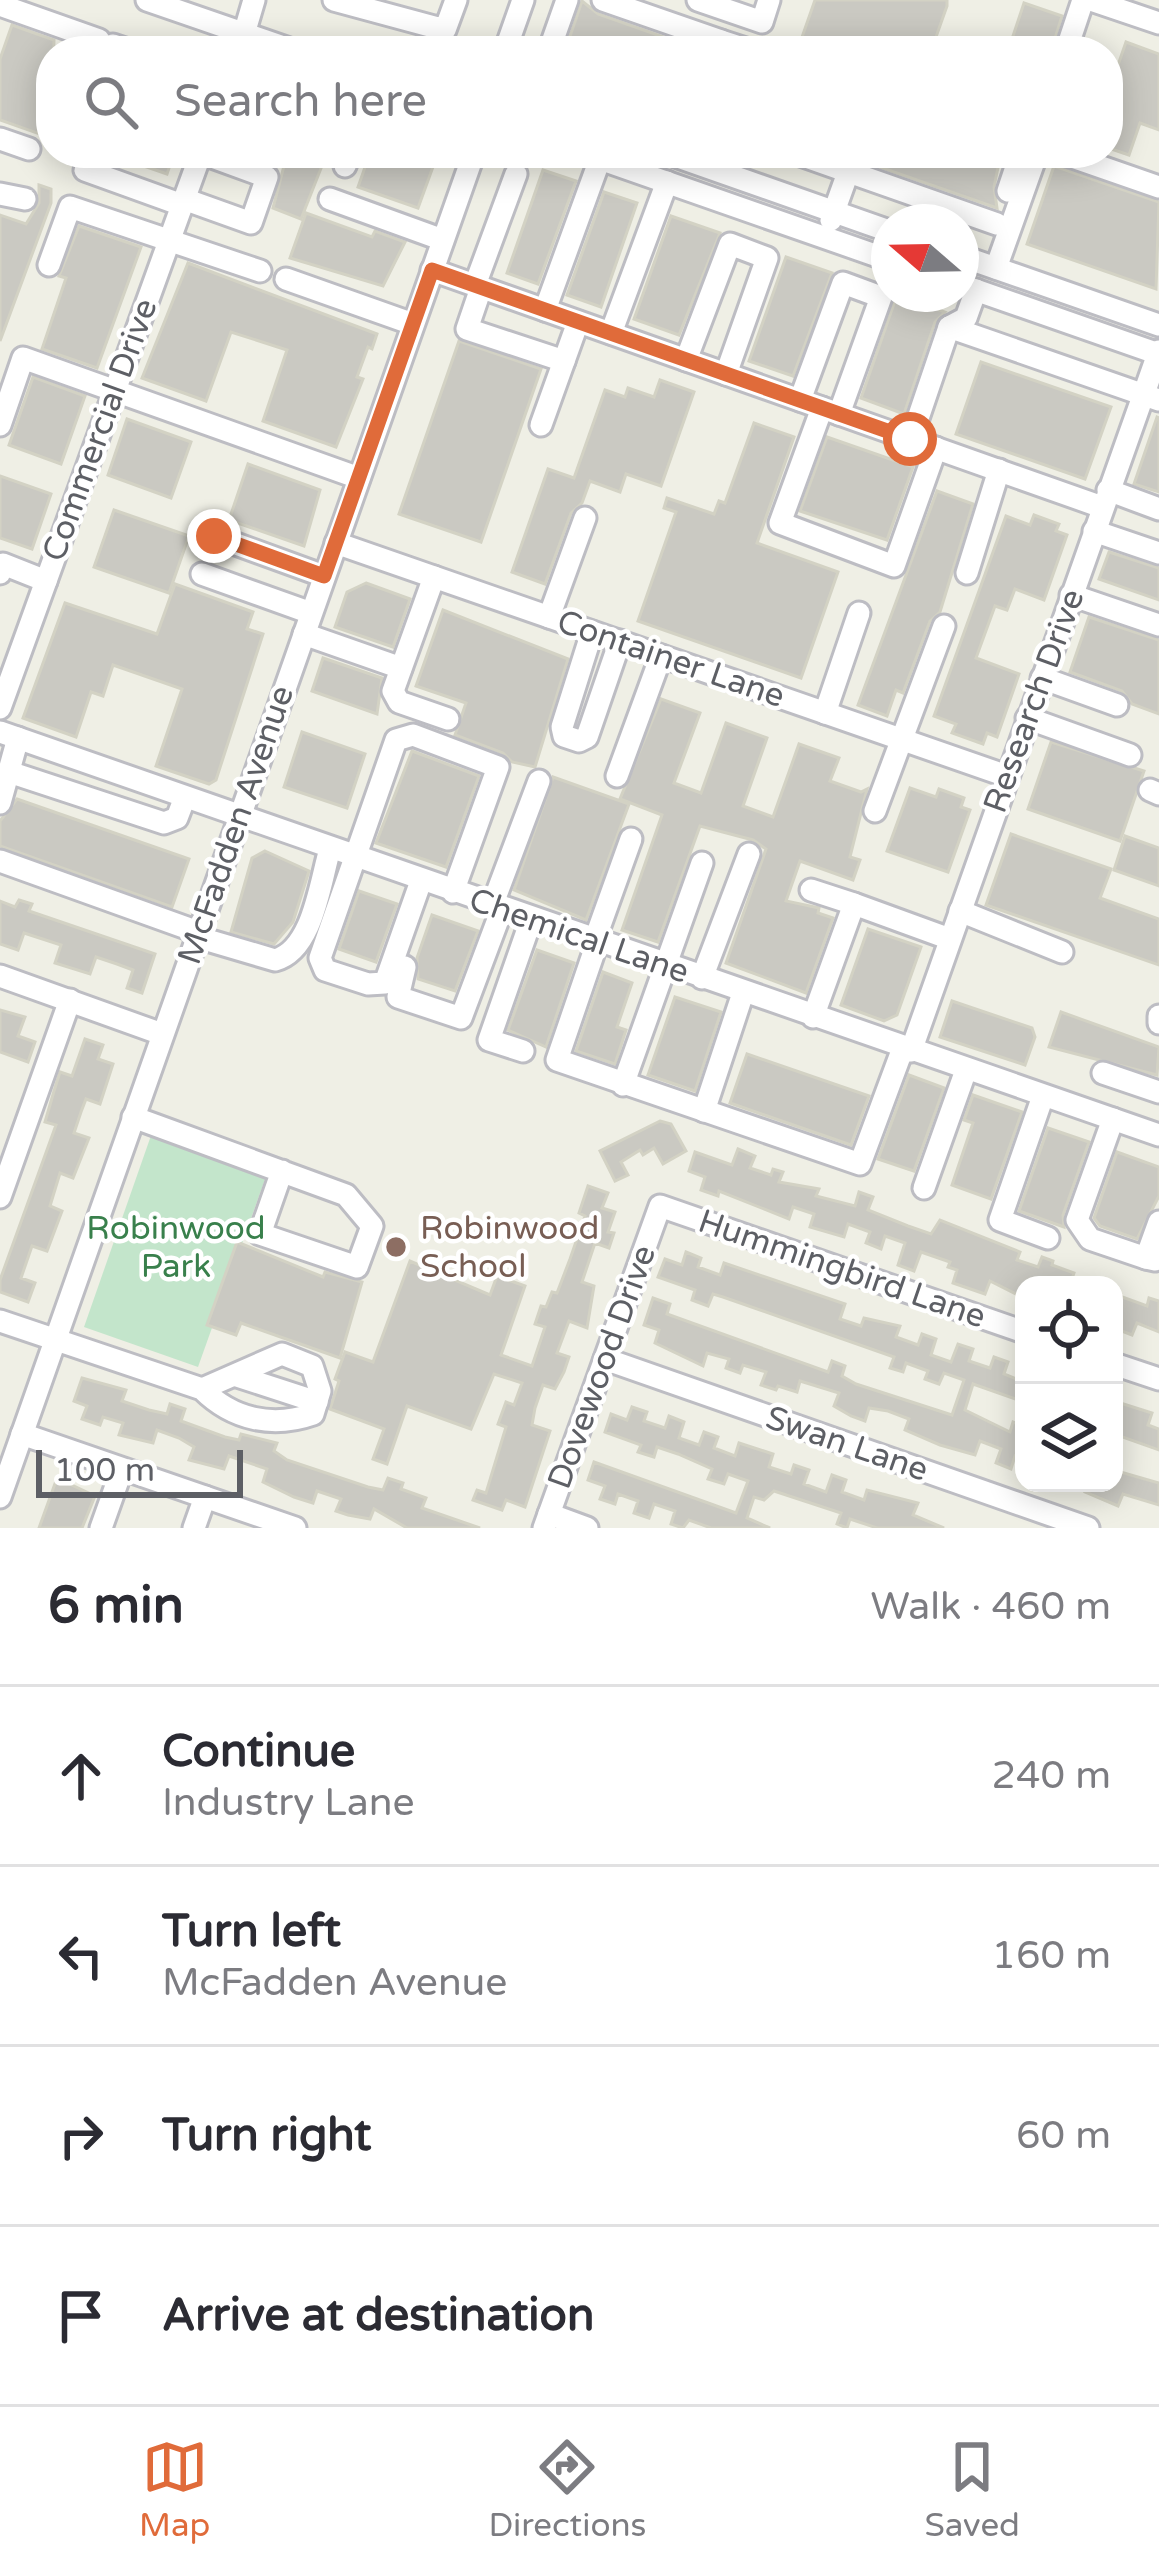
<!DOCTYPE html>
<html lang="en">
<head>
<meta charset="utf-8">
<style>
	body { margin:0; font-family:"Varela Round",sans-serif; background:#f7f7f7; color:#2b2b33 }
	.controls { position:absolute; right:36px; bottom:36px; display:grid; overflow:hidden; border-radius:24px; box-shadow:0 6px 30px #0003 }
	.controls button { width:108px; height:108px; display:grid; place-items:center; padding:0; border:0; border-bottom:3px solid #e1e1e2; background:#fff; color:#2b2b33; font:60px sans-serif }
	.compass { position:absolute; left:871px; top:204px; width:108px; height:108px; border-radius:50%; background:#fff; box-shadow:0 6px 30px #0003; rotate:290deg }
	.scale { position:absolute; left:36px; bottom:30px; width:207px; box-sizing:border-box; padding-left:12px; border:6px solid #5d5f65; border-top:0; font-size:33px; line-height:42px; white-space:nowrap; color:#5d5f65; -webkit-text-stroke:9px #fff; paint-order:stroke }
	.stop { position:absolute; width:36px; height:36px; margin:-27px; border:9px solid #e06b3a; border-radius:50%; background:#fff }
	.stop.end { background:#e06b3a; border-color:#fff; box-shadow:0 3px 12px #0008 }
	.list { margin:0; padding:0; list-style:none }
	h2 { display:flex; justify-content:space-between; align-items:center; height:156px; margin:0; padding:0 48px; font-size:51px }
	h2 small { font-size:39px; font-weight:400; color:#7c7c81 }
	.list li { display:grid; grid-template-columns:78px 1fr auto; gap:36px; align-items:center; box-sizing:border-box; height:180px; padding:0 48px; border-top:3px solid #e1e1e2 }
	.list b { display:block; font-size:45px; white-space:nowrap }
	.list p { margin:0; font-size:39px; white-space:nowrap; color:#7c7c81 }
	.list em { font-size:39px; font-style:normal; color:#7c7c81 }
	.icon { flex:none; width:66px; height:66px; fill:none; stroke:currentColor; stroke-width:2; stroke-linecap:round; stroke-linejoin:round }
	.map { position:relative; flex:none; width:1159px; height:1528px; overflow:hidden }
	.search { position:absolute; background:#fff; box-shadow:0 6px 30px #0003; left:36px; right:36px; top:36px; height:132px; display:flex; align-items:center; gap:30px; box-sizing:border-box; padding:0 42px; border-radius:48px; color:#7c7c81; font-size:45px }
	.sheet { height:876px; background:#fff }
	nav { display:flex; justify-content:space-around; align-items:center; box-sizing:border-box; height:168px; border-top:3px solid #e1e1e2; background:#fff; font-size:33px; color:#7c7c81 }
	nav a { display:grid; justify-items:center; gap:6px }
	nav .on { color:#e06b3a }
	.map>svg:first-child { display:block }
	.green { fill:#c3e5cb }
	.building { fill:#cac9c2; stroke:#d3d2c4; stroke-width:3 }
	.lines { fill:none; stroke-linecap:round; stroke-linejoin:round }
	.minor-casing { stroke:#bdbdc3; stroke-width:27 }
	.minor { stroke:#fff; stroke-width:21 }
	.route { stroke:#e06b3a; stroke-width:15 }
	.education-dot { fill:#8d6e63; stroke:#fff; stroke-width:4.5 }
	.labels { text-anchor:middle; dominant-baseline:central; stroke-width:9; stroke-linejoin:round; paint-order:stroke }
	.street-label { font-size:33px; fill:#5d5f65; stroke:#fff }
	.park-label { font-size:33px; fill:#39804c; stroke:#fff }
	.education-label { font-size:33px; fill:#785e54; stroke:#fff; text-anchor:start }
</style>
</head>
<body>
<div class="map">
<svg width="1159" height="1528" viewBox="0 0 1159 1528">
	<rect width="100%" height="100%" fill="#efefe5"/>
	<polygon class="green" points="154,1127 269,1168 198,1367 84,1327"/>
	<g class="building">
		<polygon points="815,0 947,0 947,6 931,51 833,51 801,40"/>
		<polygon points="582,1 598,14 703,51 565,51"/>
		<polygon points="1024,3 1062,16 1051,51 1008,51"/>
		<polygon points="12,25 54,40 51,138 0,120 0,59"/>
		<polygon points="1126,42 1159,54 1159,130 1140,123 1129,155 1108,148 1108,94"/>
		<polygon points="113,153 174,153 167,174 118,157 115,165 65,155"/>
		<polygon points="264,153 327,153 301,219 273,208 285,162"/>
		<polygon points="370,153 438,153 418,208 358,187"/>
		<polygon points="870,153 1001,153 994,187 997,208 868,163"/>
		<polygon points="1054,166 1159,202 1156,289 1027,244"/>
		<polygon points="543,170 576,181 538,284 507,273"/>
		<polygon points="39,185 51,189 51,203 0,341 0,215 26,224 39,203"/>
		<polygon points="604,192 637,203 601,307 567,295"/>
		<polygon points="306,213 372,237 375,231 405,242 383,286 290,258"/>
		<polygon points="671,216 720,233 679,335 634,319"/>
		<polygon points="79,226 141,247 97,368 42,349 66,278 59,276"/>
		<polygon points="786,257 832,273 793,376 749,361"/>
		<polygon points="188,263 377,334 372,349 368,347 357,377 363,379 336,447 263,421 287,350 231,332 206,401 142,378"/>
		<polygon points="897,295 945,312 935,322 904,414 861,398"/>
		<polygon points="459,341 541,369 481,542 399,514"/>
		<polygon points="981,362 1111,407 1085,479 956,434"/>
		<polygon points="33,377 85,396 61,464 9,445"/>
		<polygon points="660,380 694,392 661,486 626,474 620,492 590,481 582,503 571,513 545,584 512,572 548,469 574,478 605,390 625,397 628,388 654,397"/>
		<polygon points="1157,417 1159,418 1159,492 1134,484"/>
		<polygon points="127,419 191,442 171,498 108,475"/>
		<polygon points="754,423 794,437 757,543 838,572 801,678 638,621 676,512 664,508 667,498 714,514 719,501 725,503"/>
		<polygon points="827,437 913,467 887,540 800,511"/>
		<polygon points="248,464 320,490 304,546 229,520"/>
		<polygon points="0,476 51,494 32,549 0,538"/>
		<polygon points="937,491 973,504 940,612 930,621 903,693 896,690 887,716 858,705"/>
		<polygon points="114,510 189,536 169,593 94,567"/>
		<polygon points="1034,515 1059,524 1056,531 1067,535 1044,600 1015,589 1007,610 995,606 976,658 1019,674 997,737 987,733 983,744 952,733 956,724 934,716 1006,516 1030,525"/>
		<polygon points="1109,552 1159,568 1159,600 1099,579"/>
		<polygon points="366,583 410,599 393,647 335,627 347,592"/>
		<polygon points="175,584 253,612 247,629 263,634 216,780 209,784 156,766 182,689 113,665 103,696 91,692 76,737 23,718 65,603 157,634"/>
		<polygon points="443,610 568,659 535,767 512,762 503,753 455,735 466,703 416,686"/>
		<polygon points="1089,617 1159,640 1159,714 1132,704 1122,691 1070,672"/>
		<polygon points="323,658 382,678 377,714 312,691"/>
		<polygon points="661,699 700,713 674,783 701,793 726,723 767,738 743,806 773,817 799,744 839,758 830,781 861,792 867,789 850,857 860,860 853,880 800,861 786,901 819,908 818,913 833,918 806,993 726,963 766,849 753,840 700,826 658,942 622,930 662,815 620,799"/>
		<polygon points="302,732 365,754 347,808 284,787"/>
		<polygon points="1051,742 1144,771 1120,841 1028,809"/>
		<polygon points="412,751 479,776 446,867 376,843"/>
		<polygon points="553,777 629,804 586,920 514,890"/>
		<polygon points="910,788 936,797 939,789 964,798 961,807 970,810 948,872 887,851"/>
		<polygon points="17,799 189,859 172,907 0,846 0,821"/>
		<polygon points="1011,834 1111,869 1100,898 1159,919 1159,965 986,905"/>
		<polygon points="1125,836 1159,848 1159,886 1114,870"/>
		<polygon points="265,851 309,871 293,922 274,944 231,932 252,858"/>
		<polygon points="359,891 397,904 376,962 339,949"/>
		<polygon points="19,900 32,904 29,911 155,954 142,993 127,988 133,970 117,964 96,957 90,974 55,963 61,945 24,933 18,950 0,944 0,901 15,907"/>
		<polygon points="432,915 478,931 455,991 418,979 417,958"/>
		<polygon points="868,929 921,947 897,1015 884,1021 841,1005"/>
		<polygon points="537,950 574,963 546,1047 508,1030"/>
		<polygon points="603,972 632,983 617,1027 626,1030 615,1064 576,1051"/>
		<polygon points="675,997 721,1012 695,1091 648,1075"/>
		<polygon points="952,1001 1032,1028 1035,1037 1025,1065 940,1037"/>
		<polygon points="0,1010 25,1017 18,1036 35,1042 28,1062 0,1052"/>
		<polygon points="1061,1012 1159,1047 1157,1075 1049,1047"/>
		<polygon points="85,1039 103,1045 98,1059 113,1064 100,1104 86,1099 81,1112 74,1133 89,1138 73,1178 60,1173 50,1206 62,1211 47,1251 32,1246 21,1278 35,1283 28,1302 0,1292 0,1280 56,1125 45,1122 54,1091 60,1072 72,1076"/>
		<polygon points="747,1054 869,1096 851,1145 730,1103"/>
		<polygon points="909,1075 944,1088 914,1171 878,1159"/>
		<polygon points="973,1095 1022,1112 991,1199 952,1185 973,1123 964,1120"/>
		<polygon points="660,1121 671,1124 686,1151 663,1164 654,1148 643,1155 640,1150 621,1162 628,1175 615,1181 600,1151"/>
		<polygon points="1048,1128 1089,1142 1063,1215 1064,1227 1019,1211"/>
		<polygon points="738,1149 755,1156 750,1168 771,1175 773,1169 783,1172 779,1182 819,1189 816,1196 855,1206 859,1192 873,1197 868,1210 908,1226 931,1234 940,1220 1020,1252 1017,1260 1038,1267 1042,1257 1053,1261 1052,1265 1074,1273 1070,1285 1024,1285 1024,1298 990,1281 985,1294 953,1283 957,1270 948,1267 950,1262 921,1252 914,1271 898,1265 905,1243 885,1236 881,1249 866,1243 870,1232 848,1224 844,1237 810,1227 814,1214 793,1207 789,1219 719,1191 718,1196 701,1190 705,1177 689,1171 695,1152 732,1165"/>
		<polygon points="1117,1152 1159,1167 1159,1196 1137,1239 1100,1226 1094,1218"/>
		<polygon points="588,1186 608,1193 602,1208 615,1212 608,1232 614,1233 609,1248 595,1243 582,1282 594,1286 587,1328 569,1321 557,1353 569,1357 564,1372 555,1389 543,1385 535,1408 532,1425 550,1431 525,1507 506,1500 502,1510 473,1500 477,1490 486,1493 506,1427 498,1424 506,1402 514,1405 522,1383 494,1374 471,1429 407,1406 387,1464 373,1459 384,1429 330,1409 339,1381 335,1379 345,1352 373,1362 410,1261 490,1295 497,1276 525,1286 501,1355 532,1366 545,1327 535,1324 541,1306 546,1307 552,1292 557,1293 570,1259 585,1216 579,1213"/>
		<polygon points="237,1242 323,1277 325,1272 362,1282 340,1358 241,1323 236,1335 207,1325"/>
		<polygon points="686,1252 701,1258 698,1267 720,1275 724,1263 845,1304 840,1319 861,1326 864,1318 900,1326 896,1337 918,1345 922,1334 936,1339 931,1355 951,1362 958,1344 973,1349 969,1361 990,1368 994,1357 1008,1362 1004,1374 1024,1382 1024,1402 973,1384 965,1410 1010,1432 1013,1422 1024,1426 1024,1459 1015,1456 1011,1469 996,1463 1001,1449 980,1441 975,1455 940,1445 905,1430 909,1419 888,1411 869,1408 865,1421 851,1416 834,1406 839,1393 800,1381 797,1392 778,1386 776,1390 761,1385 766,1372 743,1365 740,1373 726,1368 729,1359 707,1353 703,1366 655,1343 659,1330 644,1325 653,1298 670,1304 667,1314 828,1372 832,1361 845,1366 842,1376 856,1384 952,1415 964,1380 944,1373 939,1384 925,1379 928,1371 906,1363 903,1372 890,1368 894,1357 723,1297 713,1294 708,1306 692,1300 695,1290 658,1277 665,1259 682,1265"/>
		<polygon points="1114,1294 1147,1306 1149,1298 1159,1301 1159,1332 1137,1323 1132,1335 1114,1328"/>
		<polygon points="82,1378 126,1390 122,1401 149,1410 167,1414 170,1404 185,1409 181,1421 225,1437 239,1440 241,1434 277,1443 274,1451 287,1460 368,1487 383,1490 388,1478 403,1483 401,1489 426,1498 422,1508 480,1528 407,1528 374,1509 370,1519 348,1515 336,1511 341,1499 317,1491 313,1503 294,1497 263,1482 267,1469 229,1456 224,1469 189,1460 194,1447 179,1438 157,1430 153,1443 119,1435 123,1423 103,1417 100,1425 82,1419 87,1406 74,1401"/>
		<polygon points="1114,1401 1152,1413 1148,1425 1159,1429 1159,1450 1114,1434"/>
		<polygon points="632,1407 647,1412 644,1421 665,1428 669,1416 684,1422 679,1438 699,1445 704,1432 718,1437 714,1448 735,1456 739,1443 773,1454 769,1467 791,1474 794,1465 809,1470 804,1484 826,1492 832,1475 846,1480 842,1492 864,1500 867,1490 918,1503 913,1515 944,1528 877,1528 850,1519 847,1528 837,1524 841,1513 774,1491 764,1500 754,1497 747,1518 770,1528 711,1528 689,1520 683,1528 671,1524 675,1511 654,1504 649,1518 634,1513 638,1501 618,1494 615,1504 600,1499 605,1486 588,1480 594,1462 736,1513 748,1481 728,1474 724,1484 708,1479 712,1469 678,1454 657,1447 654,1457 638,1452 641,1445 605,1432 611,1414 627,1420"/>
		<polygon points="1117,1471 1159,1483 1159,1505 1123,1494 1118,1506 1085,1492 1089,1483 1111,1486"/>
		<polygon points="57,1478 95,1496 82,1528 39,1528"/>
	</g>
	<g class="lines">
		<g class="minor-casing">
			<g id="minor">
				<polyline points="147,0 295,51"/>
				<polyline points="334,0 445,30 456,0"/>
				<polyline points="603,0 721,41 718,51"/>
				<polyline points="698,0 762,22 769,0"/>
				<polyline points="1091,0 1159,23"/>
				<polyline points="0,5 99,40"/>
				<polyline points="721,41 752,51"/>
				<polyline points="113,45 131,51"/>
				<polyline points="239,51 254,0"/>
				<polyline points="505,51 523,0"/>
				<polyline points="549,51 567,0"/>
				<polyline points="1066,51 1083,0"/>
				<polyline points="0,139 29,149"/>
				<polyline points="583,153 889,260"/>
				<polyline points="667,153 889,231"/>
				<polyline points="795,153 997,224"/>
				<polyline points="1061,153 1159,187"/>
				<polyline points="345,166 350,153"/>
				<polyline points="85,170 182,205"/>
				<polyline points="1008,191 1019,158 1016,153"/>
				<polyline points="0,194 25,199"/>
				<polyline points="184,199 251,223 267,177 201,153"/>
				<polyline points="330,199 443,240"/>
				<polyline points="831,220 855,153"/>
				<polyline points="961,256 1159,325"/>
				<polyline points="49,265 70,207 260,271"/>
				<polyline points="996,268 1037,153"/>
				<polyline points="432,270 1102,507"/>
				<polyline points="286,279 413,324"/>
				<polyline points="475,285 516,174"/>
				<polyline points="961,285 1159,354"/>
				<polyline points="481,288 467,329 564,361"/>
				<polyline points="545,310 600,159"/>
				<polyline points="949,327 1159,400"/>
				<polyline points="611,333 667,182"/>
				<polyline points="686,360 730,244 767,258 726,374"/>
				<polyline points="800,400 843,283 881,297 839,414"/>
				<polyline points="822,408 780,523 894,566 936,448"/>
				<polyline points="0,425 23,358 359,478"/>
				<polyline points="541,425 578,322"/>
				<polyline points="911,439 949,327 966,318 976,290"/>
				<polyline points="1108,490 1159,509"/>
				<polyline points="1094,531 1159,553"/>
				<polyline points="214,536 324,576"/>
				<polyline points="336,543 1007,776"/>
				<polyline points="0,573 3,564 46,581"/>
				<polyline points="967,573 999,470"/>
				<polyline points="202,574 311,613"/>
				<polyline points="434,577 393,691 399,702 448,719"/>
				<polyline points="1071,595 1159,625"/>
				<polyline points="549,617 585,518"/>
				<polyline points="592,632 562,727 564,736 579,741 587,737 620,641"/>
				<polyline points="304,634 401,668"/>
				<polyline points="1042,678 1117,705"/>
				<polyline points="0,708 201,153"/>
				<polyline points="825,713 859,613"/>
				<polyline points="1027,718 1130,755"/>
				<polyline points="0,732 1159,1135"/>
				<polyline points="9,772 164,823 177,818 185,797"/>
				<polyline points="617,776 661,656"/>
				<polyline points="1150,790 1159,794"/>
				<polyline points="0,803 18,738"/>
				<polyline points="875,811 944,626"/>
				<polyline points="0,861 198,932"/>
				<polyline points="421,881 385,983 368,984 325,970 320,958 396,740 413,735 498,767 453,892"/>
				<polyline points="811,890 854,904"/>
				<polyline points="492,906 539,781"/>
				<polyline points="960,911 1062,952"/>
				<path d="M197 937 275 960C313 950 320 882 330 849"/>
				<polyline points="594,942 631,839"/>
				<polyline points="597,943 557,1060 860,1164 903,1048"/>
				<polyline points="405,967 398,997 461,1018 502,909"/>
				<polyline points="0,976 162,1034"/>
				<polyline points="702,978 749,854"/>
				<polyline points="1159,1016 1159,1023"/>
				<polyline points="813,1017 854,904 950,939"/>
				<polyline points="523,1051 489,1040 531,920"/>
				<polyline points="911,1051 1159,351"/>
				<polyline points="1103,1073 1159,1092"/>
				<polyline points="623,1085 702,863"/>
				<polyline points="1043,1096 1000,1220 1048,1238"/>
				<polyline points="704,1111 743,993"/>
				<polyline points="133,1117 346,1195 372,1226 357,1267 260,1234 282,1171"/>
				<polyline points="1113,1119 1077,1220 1090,1239 1146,1258"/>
				<polyline points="924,1188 966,1070"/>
				<polyline points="0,1197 70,1000"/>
				<polyline points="1155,1260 1146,1258 1159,1222"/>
				<path d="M0 1321 202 1389C233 1420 273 1428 313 1414L320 1391 312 1366 282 1354 202 1389"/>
				<polyline points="605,1359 1088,1528"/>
				<polyline points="1114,1364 1159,1379"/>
				<polyline points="237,1376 317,1402"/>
				<polyline points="22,1434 295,1528"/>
				<polyline points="0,1497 474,153"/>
				<polyline points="549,1514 587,1528"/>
				<polyline points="101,1528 122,1469"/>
				<polyline points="194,1528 205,1497"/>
				<polyline points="544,1528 660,1206 1024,1332"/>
			</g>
		</g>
		<use href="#minor" class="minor"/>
	</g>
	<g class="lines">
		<polyline class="route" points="214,536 324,576 432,270 910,439"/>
	</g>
	<circle class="education-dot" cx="396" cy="1247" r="12"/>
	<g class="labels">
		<g class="street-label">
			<text transform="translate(100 430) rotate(-70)">Commercial Drive</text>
			<text transform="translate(671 659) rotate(19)">Container Lane</text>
			<text transform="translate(1034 701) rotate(-70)">Research Drive</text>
			<text transform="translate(236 825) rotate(-71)">McFadden Avenue</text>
			<text transform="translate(579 936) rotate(19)">Chemical Lane</text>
			<text transform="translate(842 1269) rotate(19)">Hummingbird Lane</text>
			<text transform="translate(602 1367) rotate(-70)">Dovewood Drive</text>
			<text transform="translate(847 1444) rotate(19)">Swan Lane</text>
		</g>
		<g class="park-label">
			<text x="176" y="1228">Robinwood<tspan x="176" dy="38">Park</tspan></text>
		</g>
		<g class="education-label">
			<text x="420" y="1228">Robinwood<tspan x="420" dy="38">School</tspan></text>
		</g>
	</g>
</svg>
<div class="controls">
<button><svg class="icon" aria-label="locate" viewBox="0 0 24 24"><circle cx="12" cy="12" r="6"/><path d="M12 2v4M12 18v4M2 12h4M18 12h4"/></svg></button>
<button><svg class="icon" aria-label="layers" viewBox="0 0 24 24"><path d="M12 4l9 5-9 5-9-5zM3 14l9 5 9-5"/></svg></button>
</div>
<svg class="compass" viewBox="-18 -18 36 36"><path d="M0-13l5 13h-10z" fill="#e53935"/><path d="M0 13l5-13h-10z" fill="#7c7c81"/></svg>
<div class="scale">100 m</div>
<div class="stop" style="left:910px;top:439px"></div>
<div class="stop end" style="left:214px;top:536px"></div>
<div class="search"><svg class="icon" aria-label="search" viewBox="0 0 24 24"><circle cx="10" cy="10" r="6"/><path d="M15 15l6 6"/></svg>Search here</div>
</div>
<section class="sheet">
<h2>6 min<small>Walk · 460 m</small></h2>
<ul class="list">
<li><svg class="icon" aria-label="ahead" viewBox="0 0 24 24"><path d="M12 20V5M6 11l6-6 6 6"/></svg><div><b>Continue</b><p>Industry Lane</p></div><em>240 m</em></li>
<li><svg class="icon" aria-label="left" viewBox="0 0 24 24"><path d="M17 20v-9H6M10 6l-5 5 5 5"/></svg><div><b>Turn left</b><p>McFadden Avenue</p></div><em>160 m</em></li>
<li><svg class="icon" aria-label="right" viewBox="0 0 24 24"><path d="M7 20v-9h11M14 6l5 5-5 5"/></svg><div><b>Turn right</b></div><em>60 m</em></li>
<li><svg class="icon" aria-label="arrive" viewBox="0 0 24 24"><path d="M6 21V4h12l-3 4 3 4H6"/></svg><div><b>Arrive at destination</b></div></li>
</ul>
</section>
<nav>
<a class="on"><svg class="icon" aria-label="map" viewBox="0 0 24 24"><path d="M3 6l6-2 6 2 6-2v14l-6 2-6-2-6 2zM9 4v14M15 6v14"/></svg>Map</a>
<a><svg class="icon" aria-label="directions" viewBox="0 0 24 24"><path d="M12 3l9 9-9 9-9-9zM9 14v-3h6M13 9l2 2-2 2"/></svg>Directions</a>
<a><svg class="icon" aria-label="saved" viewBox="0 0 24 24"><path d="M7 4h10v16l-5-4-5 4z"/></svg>Saved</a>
</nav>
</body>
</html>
